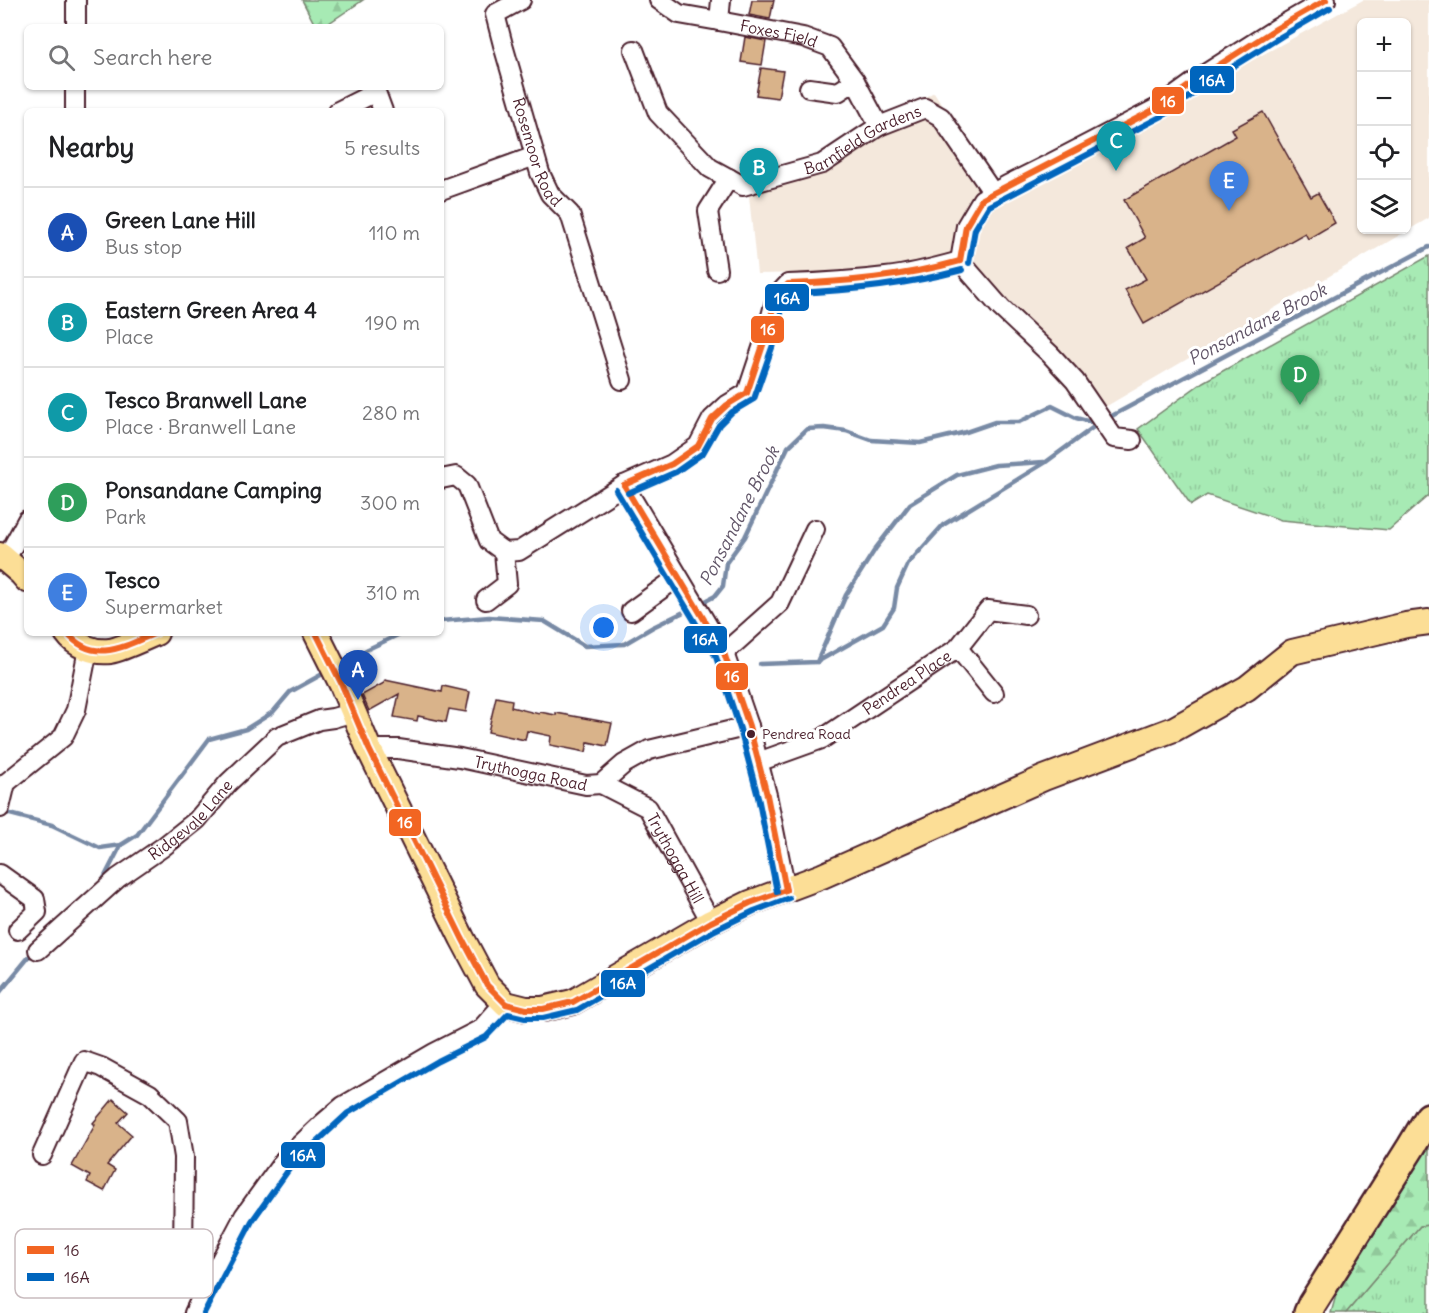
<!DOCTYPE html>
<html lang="en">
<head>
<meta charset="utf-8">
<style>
	body { margin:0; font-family:Delius,sans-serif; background:#f2f2f2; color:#202124 }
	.controls { position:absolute; right:18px; top:18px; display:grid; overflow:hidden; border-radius:9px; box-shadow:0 2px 4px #0004 }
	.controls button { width:54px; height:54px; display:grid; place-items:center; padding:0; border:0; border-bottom:2px solid #e0e0e0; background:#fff; color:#202124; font:30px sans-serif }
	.you { position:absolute; left:604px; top:628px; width:21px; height:21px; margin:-15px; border:4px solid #fff; border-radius:50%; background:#1a73e8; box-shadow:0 0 0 9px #1a73e833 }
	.badge { display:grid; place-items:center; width:39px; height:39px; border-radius:50%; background:#1a73e8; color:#fff; font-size:20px; font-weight:700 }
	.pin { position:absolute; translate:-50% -50px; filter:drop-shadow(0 2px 3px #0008) }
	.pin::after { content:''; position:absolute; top:32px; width:21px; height:18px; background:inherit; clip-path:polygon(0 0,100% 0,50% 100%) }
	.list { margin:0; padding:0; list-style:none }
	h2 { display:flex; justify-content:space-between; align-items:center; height:78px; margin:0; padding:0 24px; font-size:26px }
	h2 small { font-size:20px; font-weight:400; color:#757577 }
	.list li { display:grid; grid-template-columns:39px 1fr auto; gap:18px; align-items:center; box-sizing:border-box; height:90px; padding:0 24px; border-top:2px solid #e0e0e0 }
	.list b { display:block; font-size:22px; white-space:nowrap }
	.list p { margin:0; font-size:20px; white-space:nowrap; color:#757577 }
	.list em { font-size:20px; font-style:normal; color:#757577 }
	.icon { flex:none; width:33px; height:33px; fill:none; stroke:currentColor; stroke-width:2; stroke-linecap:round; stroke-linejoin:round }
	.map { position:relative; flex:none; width:1429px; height:1313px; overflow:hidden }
	.search { position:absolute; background:#fff; box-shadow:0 2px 4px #0004; left:24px; top:24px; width:420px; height:66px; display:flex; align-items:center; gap:15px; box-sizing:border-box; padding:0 21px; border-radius:9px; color:#757577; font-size:22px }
	.panel { position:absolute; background:#fff; box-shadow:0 2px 4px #0004; left:24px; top:108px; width:420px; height:528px; border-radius:9px }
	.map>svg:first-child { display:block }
	.built { fill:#f4e8dc; fill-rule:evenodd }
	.grass { fill:url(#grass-tufts); stroke:#788470; stroke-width:1.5 }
	.forest { fill:url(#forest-firs); stroke:#788470; stroke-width:1.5 }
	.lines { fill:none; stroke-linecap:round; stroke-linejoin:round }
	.stream { stroke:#788aa5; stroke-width:4.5 }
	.building { fill:#d9b38a; stroke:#4a1f2b; stroke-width:1.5 }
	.minor-casing { stroke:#4a1f2b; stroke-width:22 }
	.major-casing { stroke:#4a1f2b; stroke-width:28 }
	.highway-casing { stroke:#4a1f2b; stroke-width:32 }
	.minor { stroke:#fff; stroke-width:18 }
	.major { stroke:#fcde96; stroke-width:24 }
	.highway { stroke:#fcde96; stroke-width:27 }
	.bus-1-casing { stroke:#fff; stroke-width:10 }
	.bus-2-casing { stroke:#fff; stroke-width:10 }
	.bus-1 { stroke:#f26522; stroke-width:6 }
	.bus-2 { stroke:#0065bd; stroke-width:6 }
	.bus-dot { fill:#4a1f2b; stroke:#fff; stroke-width:2 }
	.labels { text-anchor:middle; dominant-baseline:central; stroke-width:6; stroke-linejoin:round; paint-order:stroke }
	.bus-label { font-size:14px; fill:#4a1f2b; stroke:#fff; text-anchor:start }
	.street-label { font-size:16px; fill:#4a1f2b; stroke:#fff }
	.water-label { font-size:18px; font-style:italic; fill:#615568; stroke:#fff }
	.key { fill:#fff; stroke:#c9bcbf; stroke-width:1.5 }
	.key-label { font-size:16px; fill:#4a1f2b }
	.line-badge { stroke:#fff; stroke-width:2 }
	.badge-label { font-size:16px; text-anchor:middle; font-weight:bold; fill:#fff }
</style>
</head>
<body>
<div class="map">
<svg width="1429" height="1313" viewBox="0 0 1429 1313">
	<defs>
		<pattern id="grass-tufts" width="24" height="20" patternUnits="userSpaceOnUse" patternTransform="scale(1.5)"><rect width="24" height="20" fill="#a7eab4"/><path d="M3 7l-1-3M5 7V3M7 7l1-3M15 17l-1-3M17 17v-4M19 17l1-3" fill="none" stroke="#91c89b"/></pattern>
		<pattern id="forest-firs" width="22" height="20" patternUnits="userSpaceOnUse" patternTransform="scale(1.5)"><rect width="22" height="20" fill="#a7eab4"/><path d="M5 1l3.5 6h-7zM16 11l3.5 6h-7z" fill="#91c89b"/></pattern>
	</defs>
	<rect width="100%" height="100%" fill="#fff"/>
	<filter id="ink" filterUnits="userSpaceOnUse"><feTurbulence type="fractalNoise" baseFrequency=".0167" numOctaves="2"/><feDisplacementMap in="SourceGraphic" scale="12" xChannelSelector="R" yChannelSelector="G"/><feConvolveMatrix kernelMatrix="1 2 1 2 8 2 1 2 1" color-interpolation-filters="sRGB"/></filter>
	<g filter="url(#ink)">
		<path class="built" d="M1363 0H1429V218L1105 407 960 270 757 274 749 196 934 92 1003 200 1262 55ZM1362 22H1406V230H1362Z"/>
		<g class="grass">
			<polygon points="1429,256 1429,495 1389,530 1281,520 1207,495 1191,505 1138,429 1203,382"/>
			<polygon points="1429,1225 1429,1313 1346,1313 1420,1226"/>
		</g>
		<g class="forest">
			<polygon points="302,0 363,0 323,27 316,27"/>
			<polygon points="1429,1136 1429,1225 1420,1226 1346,1313 1331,1313 1338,1288"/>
		</g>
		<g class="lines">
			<g class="stream">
				<polyline points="1106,419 1429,247"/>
				<polyline points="700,604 715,596 723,586 726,563 745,537 788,447 807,429 824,428 846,431 871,440 920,443 966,432 995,422 1019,422 1052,406 1076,418 1098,424"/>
				<polyline points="441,621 489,617 544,621 585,646 624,644 653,627 692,608"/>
				<polyline points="817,662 883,625 894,608 897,588 908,564 943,525 1046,462 1099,423"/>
				<polyline points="340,664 368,649 402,633"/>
				<polyline points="760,664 817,662 846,595 876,548 910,504 957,475 996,465 1044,462"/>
				<polyline points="5,810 10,814 52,825 100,848 121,845 137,835 209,739 246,729 273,712 290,692 328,671"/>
				<polyline points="102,882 121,845"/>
				<polyline points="0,992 33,952"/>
			</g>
		</g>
		<g class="building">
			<polygon points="752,0 774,0 770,19 749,15"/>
			<polygon points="745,37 766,41 762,65 741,62"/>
			<polygon points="761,68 783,71 778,98 756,95"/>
			<polygon points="1263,112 1311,197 1318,193 1335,223 1308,239 1305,233 1144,324 1125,290 1146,279 1128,248 1145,238 1124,200 1236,136 1232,129"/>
			<polygon points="385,680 442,692 443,686 470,692 466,712 449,709 446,722 418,716 417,721 394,717 399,694 369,711 362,695 384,683"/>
			<polygon points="496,697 512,700 511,707 539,714 540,712 556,715 556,713 612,723 607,746 588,742 586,752 550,745 551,736 527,731 525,740 488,732"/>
			<polygon points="113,1099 128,1112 118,1123 132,1135 107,1165 115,1170 104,1191 87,1182 90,1176 72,1166 95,1125 93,1123"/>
		</g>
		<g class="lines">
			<g class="minor-casing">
				<g id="minor">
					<polyline points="76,0 76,27"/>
					<path id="s1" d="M521 0 495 14 503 45 540 173 550 194 570 214 622 380"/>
					<path id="s2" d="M659 0 679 14 719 21 803 37 830 47 855 81 879 126"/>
					<polyline points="719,21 721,0"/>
					<path id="s3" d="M634 50 658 113 710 168 743 186 822 164 879 126 925 108 941 117 993 193"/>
					<polyline points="809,88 838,92 855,81"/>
					<polyline points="75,111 75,87"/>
					<polyline points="338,111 376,92 383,111"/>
					<polyline points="441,190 535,156"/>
					<polyline points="960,261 966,226 982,199 1007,185 1049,164 1161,106 1208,72 1277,28 1326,0"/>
					<polyline points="960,261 1001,308 1050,354 1075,381 1114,438 1132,440"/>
					<polyline points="717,270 708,211 729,178"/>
					<path d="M441 479 456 476 467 485 489 541 504 552 519 551 624 485 672 464 698 446 712 419 727 405 747 393 765 339 776 297 788 284C821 283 854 281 886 277 911 274 935 268 960 261"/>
					<polyline points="624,485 724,653 749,726 767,795 786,890"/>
					<polyline points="6,559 27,520"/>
					<polyline points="486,600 507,584 504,552"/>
					<polyline points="631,611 678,577"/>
					<polyline points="724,653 780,603 815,529"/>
					<polyline points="994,693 958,648 988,610 1026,615"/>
					<path id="s4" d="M369 749H398L460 758 586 785 601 784 624 764 649 750 749 726"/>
					<path id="s5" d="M758 762 822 739 958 648"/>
					<path id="s6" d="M601 784 648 808 711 922"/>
					<polyline points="0,808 6,783 63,737 76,710 88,649"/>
					<polyline points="0,874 35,899 37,912 18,930"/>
					<path id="s7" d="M38 950 118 878 163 847 197 820 228 783 277 737 319 720 333 718 354 712"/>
					<polyline points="42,1155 84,1061 101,1067 150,1094 178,1121 184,1157 183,1257 204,1292"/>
					<polyline points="194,1313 204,1292 244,1216 285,1159 323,1123 343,1106 434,1053 481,1029 497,1011 506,1004"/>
				</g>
			</g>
			<g class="major-casing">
				<g id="major">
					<polyline points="0,555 21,573 27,580"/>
					<path d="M67 633C76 646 94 653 110 651 122 649 144 638 156 633"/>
					<polyline points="316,633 342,685 369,749 462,938 487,985 506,1004 526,1009 543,1009 573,1002 711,922 750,903 822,876 1044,778 1174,729 1247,688 1292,652 1406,625 1429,622"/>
				</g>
			</g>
			<g class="highway-casing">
				<polyline id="highway" points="1308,1313 1312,1304 1411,1147 1429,1117"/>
			</g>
			<use href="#minor" class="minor"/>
			<use href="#major" class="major"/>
			<use href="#highway" class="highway"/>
			<g class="bus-1-casing">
				<g id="bus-1">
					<polyline points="960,261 966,226 982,199 1161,106 1208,72 1277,28 1326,0"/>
					<path d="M624 485 672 464 698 446 712 419 727 405 747 393 765 339 776 297 788 284C847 282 903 277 960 261"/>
					<polyline points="624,485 724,653 749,726 767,795 786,890"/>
					<path d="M67 633C94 665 125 646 156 633"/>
					<polyline points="316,633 342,685 369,749 462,938 487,985 506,1004"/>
					<polyline points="506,1004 526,1009 543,1009 573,1002 711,922 750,903 786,890"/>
				</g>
			</g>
			<g class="bus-2-casing">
				<g id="bus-2">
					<polyline points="969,263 975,229 989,206 1166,114 1213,79 1282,36 1330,8"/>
					<polyline points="616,490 716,657 740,729 758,797 777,892"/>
					<path d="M628 493 676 472 703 453 719 425 732 412 754 399 774 342 784 301 792 293C850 291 906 285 962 270"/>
					<polyline points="204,1313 252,1221 292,1165 348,1113 438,1061 486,1037 508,1014 525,1018 543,1018 577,1010 715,930 754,911 789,898"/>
				</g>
			</g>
			<use href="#bus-1" class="bus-1"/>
			<use href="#bus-2" class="bus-2"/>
		</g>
	</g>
	<circle class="bus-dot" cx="751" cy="734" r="5"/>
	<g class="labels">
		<g class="bus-label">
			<text x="762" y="734">Pendrea Road</text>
		</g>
		<g class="street-label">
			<text stroke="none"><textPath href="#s2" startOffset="126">Foxes Field</textPath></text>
			<text stroke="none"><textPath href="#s3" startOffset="310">Barnfield Gardens</textPath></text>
			<text stroke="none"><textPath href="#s1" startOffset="174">Rosemoor Road</textPath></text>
			<text stroke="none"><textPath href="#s5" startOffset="170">Pendrea Place</textPath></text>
			<text stroke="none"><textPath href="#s4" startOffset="164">Trythogga Road</textPath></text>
			<text stroke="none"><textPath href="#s7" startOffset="201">Ridgevale Lane</textPath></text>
			<text stroke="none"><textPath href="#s6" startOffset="110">Trythogga Hill</textPath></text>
		</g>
		<g class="water-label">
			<text transform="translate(1257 324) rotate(-28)">Ponsandane Brook</text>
			<text transform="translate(739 516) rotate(-63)">Ponsandane Brook</text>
		</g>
	</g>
	<rect x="15" y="1229" width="198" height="69" rx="9" class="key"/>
	<rect x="27" y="1246" width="27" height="8" fill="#f26522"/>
	<rect x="27" y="1273" width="27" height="8" fill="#0065bd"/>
	<g class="key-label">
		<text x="64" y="1256">16</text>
		<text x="64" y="1283">16A</text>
	</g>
	<g class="line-badge">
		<rect x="1189" y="65" width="46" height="29" rx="6" fill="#0065bd"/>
		<rect x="1151" y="86" width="34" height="29" rx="6" fill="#f26522"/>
		<rect x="764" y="283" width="46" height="29" rx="6" fill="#0065bd"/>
		<rect x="750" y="315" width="35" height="29" rx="6" fill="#f26522"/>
		<rect x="683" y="625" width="45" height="29" rx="6" fill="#0065bd"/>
		<rect x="715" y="662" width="34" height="29" rx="6" fill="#f26522"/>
		<rect x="388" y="808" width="34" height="29" rx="6" fill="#f26522"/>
		<rect x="600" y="969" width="46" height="29" rx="6" fill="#0065bd"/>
		<rect x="280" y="1141" width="46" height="28" rx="6" fill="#0065bd"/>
	</g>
	<g class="badge-label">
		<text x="1212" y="86">16A</text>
		<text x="1168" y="107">16</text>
		<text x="787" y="304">16A</text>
		<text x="768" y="335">16</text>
		<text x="705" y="645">16A</text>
		<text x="732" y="682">16</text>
		<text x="405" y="828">16</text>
		<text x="623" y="989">16A</text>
		<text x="303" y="1161">16A</text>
	</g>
</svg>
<div class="controls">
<button>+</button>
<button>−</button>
<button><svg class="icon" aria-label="locate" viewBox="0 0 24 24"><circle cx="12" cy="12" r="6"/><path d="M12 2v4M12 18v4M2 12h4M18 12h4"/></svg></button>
<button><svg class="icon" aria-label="layers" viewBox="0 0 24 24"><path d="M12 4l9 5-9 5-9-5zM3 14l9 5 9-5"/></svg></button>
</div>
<div class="you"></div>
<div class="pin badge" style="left:358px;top:700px;background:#1a4fb4">A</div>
<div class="pin badge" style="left:759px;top:198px;background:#0f9aa8">B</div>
<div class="pin badge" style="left:1116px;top:171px;background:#0f9aa8">C</div>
<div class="pin badge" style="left:1300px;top:405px;background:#2e9e5b">D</div>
<div class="pin badge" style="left:1229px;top:211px;background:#3f7fe0">E</div>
<div class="search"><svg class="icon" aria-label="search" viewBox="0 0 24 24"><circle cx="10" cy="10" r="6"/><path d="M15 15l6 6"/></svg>Search here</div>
<section class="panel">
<h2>Nearby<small>5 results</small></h2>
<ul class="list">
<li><span class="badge" style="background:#1a4fb4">A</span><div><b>Green Lane Hill</b><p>Bus stop</p></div><em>110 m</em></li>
<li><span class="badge" style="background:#0f9aa8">B</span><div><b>Eastern Green Area 4</b><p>Place</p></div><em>190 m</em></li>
<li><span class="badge" style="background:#0f9aa8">C</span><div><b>Tesco Branwell Lane</b><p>Place · Branwell Lane</p></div><em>280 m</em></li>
<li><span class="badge" style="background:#2e9e5b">D</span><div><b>Ponsandane Camping</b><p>Park</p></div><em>300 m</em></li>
<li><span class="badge" style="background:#3f7fe0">E</span><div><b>Tesco</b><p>Supermarket</p></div><em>310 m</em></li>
</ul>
</section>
</div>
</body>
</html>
